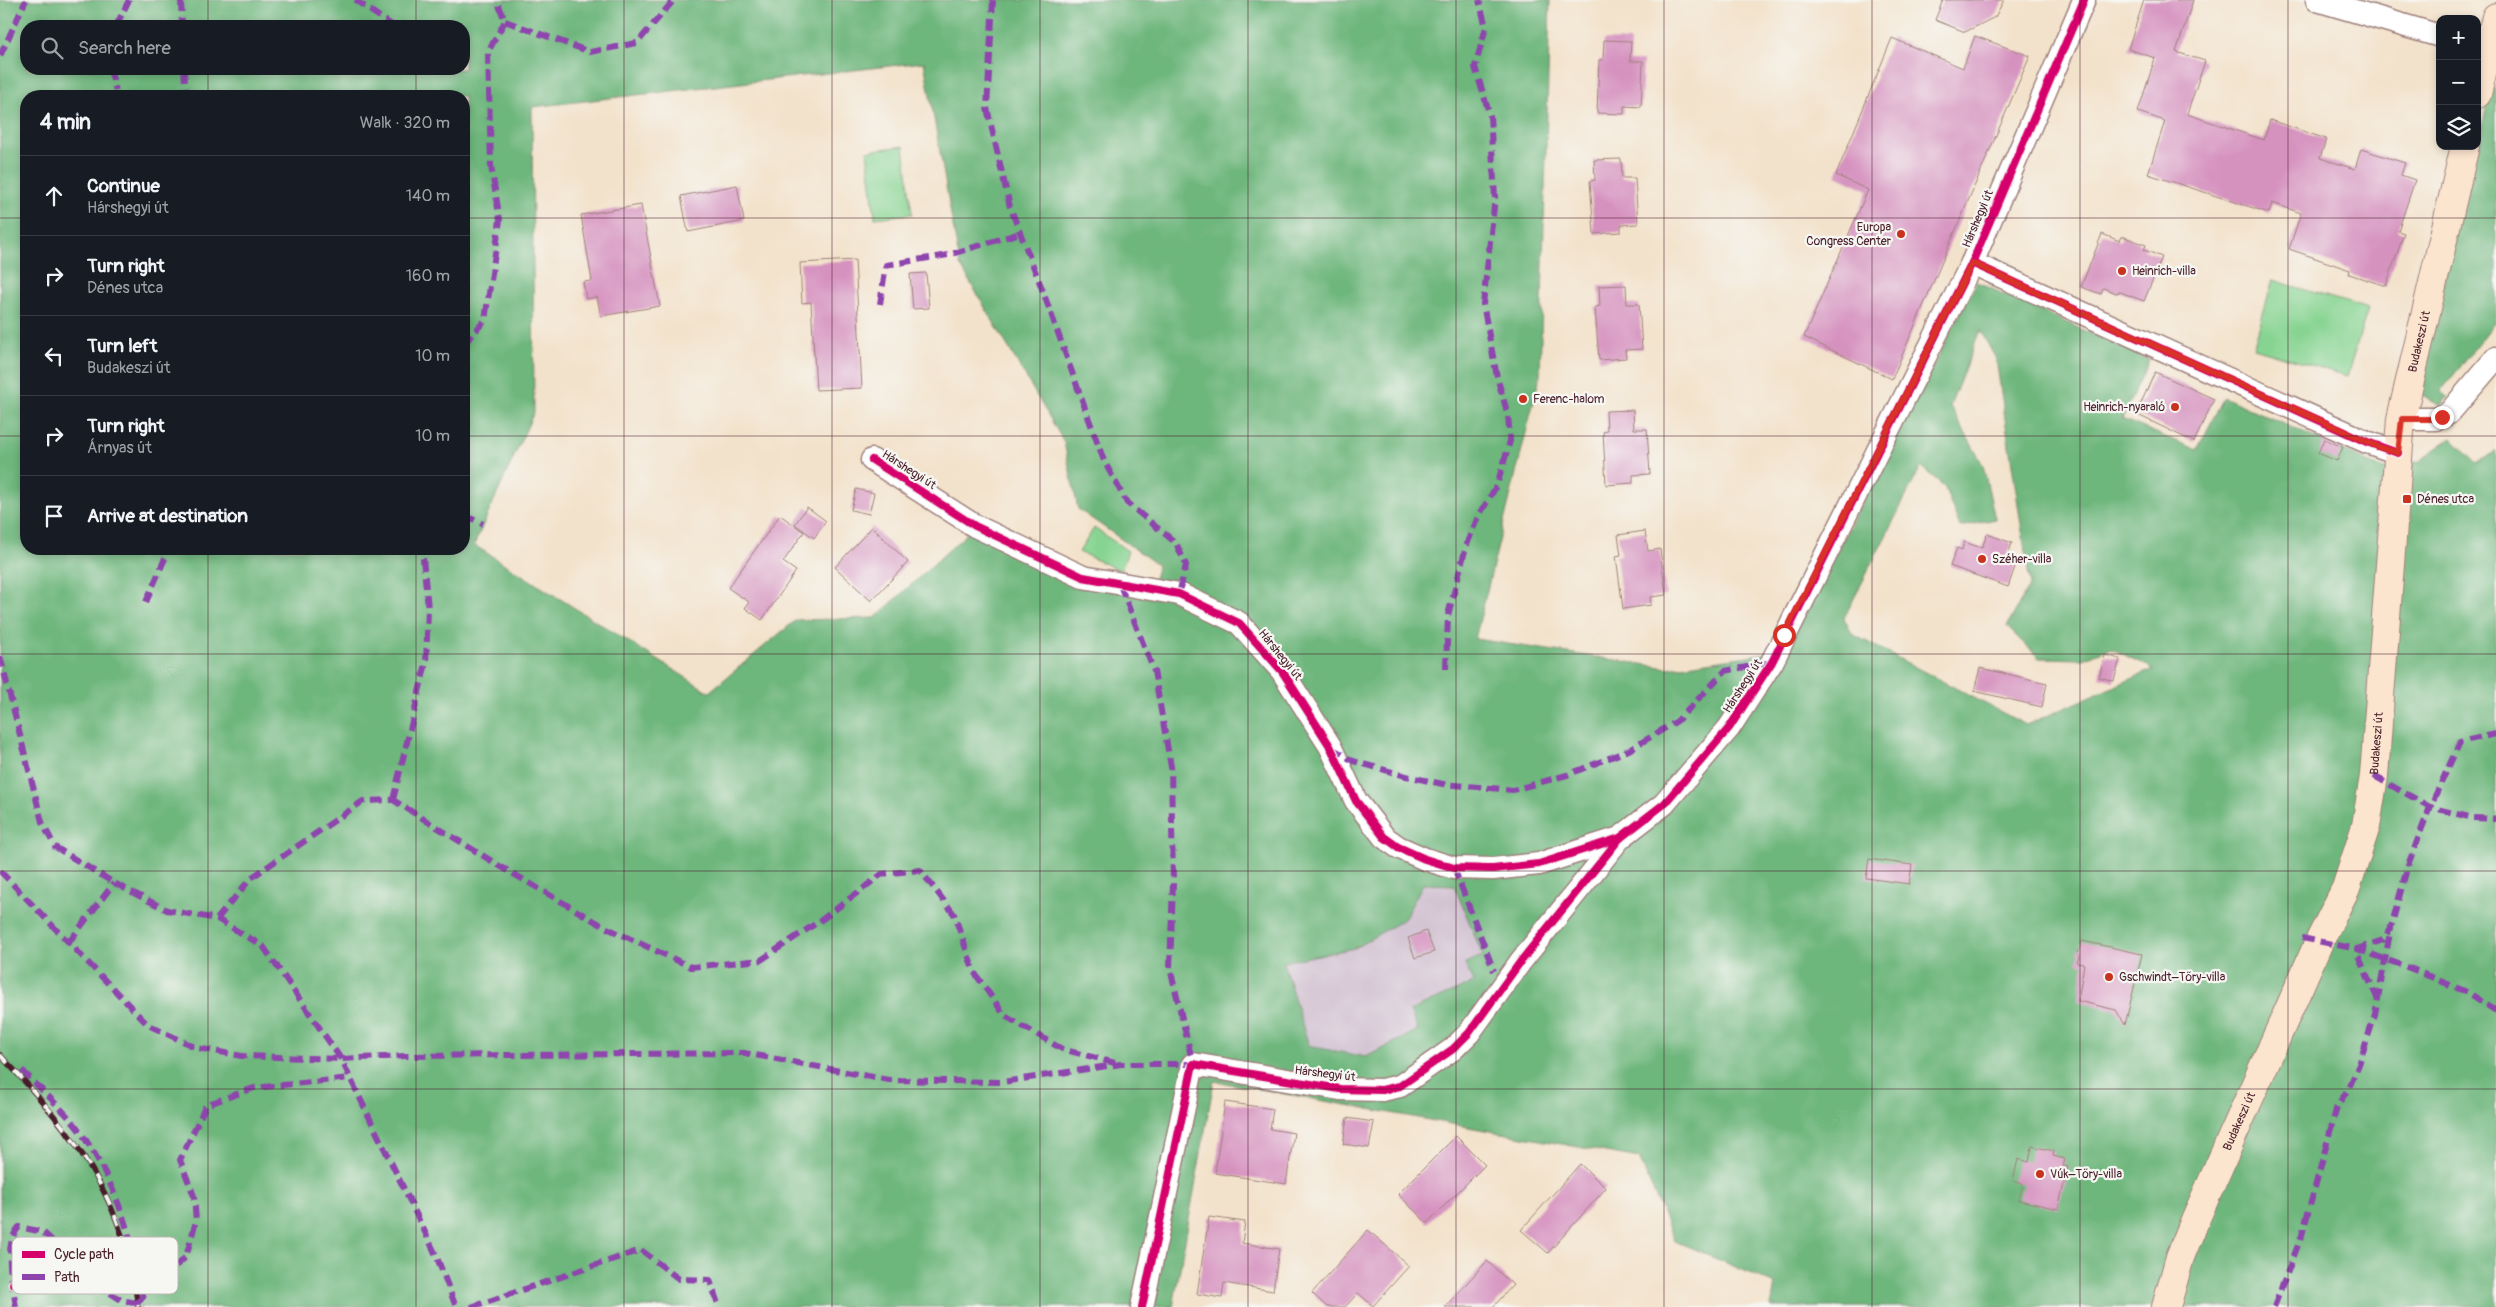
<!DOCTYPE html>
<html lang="en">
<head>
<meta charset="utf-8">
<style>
	body { margin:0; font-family:Pangolin,sans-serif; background:#242831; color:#f1f3f6 }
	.controls { position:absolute; right:15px; top:15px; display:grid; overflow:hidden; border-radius:10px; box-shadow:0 2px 8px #0003 }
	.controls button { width:45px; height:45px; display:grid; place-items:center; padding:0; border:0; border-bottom:1px solid #363941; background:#171b24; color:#f1f3f6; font:25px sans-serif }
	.stop { position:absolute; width:15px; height:15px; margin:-11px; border:4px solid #d93025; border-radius:50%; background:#fff }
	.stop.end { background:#d93025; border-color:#fff; box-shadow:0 1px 5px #0008 }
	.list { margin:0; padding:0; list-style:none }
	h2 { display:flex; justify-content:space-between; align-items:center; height:65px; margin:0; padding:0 20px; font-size:21px }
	h2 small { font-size:16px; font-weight:400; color:#9ea1a6 }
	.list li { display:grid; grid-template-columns:32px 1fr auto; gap:15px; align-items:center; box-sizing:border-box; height:80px; padding:0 20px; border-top:1px solid #363941 }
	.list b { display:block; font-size:19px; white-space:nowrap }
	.list p { margin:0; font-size:16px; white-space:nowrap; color:#9ea1a6 }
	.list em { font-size:16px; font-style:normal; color:#9ea1a6 }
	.icon { flex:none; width:28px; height:28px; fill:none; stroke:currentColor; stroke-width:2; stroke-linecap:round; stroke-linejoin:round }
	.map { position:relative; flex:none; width:2496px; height:1307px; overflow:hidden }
	.search { position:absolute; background:#171b24; box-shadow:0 2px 8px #0003; left:20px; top:20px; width:450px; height:55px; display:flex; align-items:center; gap:12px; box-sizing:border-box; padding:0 18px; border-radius:20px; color:#9ea1a6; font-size:19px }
	.panel { position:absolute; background:#171b24; box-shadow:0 2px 8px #0003; left:20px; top:90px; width:450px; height:465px; border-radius:20px }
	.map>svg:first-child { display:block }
	.industrial { fill:#cfbdcf }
	.green { fill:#87d492; stroke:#687a5e }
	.forest { fill:#6db67c; stroke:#5c6a54; fill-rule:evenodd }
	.building { fill:#d692bf }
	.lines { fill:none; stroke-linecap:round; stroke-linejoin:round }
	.street-casing { stroke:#9e807b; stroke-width:25 }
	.secondary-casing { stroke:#9e807b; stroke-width:30 }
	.street { stroke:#fff; stroke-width:22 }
	.secondary { stroke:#fce5cf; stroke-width:28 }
	.rail-casing { stroke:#4a1f2b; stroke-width:5.5 }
	.rail { stroke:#f6f6f2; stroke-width:4; stroke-dasharray:11; stroke-linecap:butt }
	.quiet { stroke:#8e44ad; stroke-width:6; stroke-dasharray:12 6; stroke-linecap:butt }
	.cycleway-casing { stroke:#f6f6f2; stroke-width:11 }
	.cycleway { stroke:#d6006c; stroke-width:8 }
	.route { stroke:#d93025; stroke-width:6 }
	.grid { fill:none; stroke:#4a1f2b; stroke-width:1; stroke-opacity:0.55 }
	.poi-dot { fill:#c8321e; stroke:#f6f6f2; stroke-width:2 }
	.labels { text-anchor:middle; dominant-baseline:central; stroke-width:4.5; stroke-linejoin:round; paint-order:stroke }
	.street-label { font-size:12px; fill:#4a1f2b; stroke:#f6f6f2 }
	.poi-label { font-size:12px; fill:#4a1f2b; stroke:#f6f6f2; text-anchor:start }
	.key { fill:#f6f6f2; stroke:#c2b6b6; stroke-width:1 }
	.key-label { font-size:14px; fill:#4a1f2b }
</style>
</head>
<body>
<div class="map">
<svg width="2496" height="1307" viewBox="0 0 2496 1307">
	<rect width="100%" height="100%" fill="#f6f6f2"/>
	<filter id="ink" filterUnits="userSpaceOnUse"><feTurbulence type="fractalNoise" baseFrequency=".02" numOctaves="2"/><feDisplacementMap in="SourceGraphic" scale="10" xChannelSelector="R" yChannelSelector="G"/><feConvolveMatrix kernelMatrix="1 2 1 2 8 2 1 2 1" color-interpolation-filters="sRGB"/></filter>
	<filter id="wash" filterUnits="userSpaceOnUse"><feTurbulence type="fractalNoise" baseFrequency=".0096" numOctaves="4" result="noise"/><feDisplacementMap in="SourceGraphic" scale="20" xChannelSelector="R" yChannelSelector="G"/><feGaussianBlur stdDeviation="1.12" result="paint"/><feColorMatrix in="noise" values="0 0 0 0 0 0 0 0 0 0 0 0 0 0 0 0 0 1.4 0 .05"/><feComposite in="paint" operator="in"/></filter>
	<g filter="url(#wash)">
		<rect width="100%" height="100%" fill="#f3e2cb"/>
		<polygon class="industrial" points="1423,884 1455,885 1483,956 1474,983 1410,1011 1418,1030 1367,1057 1309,1046 1283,962 1355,948 1404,919"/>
		<g class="green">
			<polygon points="904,146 912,214 875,218 867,151"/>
			<polygon points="2273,280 2368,309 2347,376 2253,348"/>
			<polygon points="1094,528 1128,551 1121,571 1079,552"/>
		</g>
		<g class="forest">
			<path d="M0 0H1550L1540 376 1475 639 1668 668 1767 653 1781 658 1977 282 2149 360 2122 419 2197 450 2224 397 2384 469 2419 461 2452 438 2477 464 2496 450V1307H1771L1775 1284 1675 1241 1639 1158 1214 1081 1173 1307H0ZM26 26H464V69H26ZM924 62 960 265 1064 442 1078 509 1158 565 1151 588 1083 577 975 526 875 618 796 620 709 692 474 545 534 412 532 107ZM26 96H464V549H26ZM1980 330 1996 359 2030 584 2007 627 2039 658 2083 659 2110 648 2154 669 2026 725 1852 634 1844 618 1921 467 1944 486 1960 527 1995 519 1983 465 1950 406ZM1423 884 1454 885 1483 956 1465 963 1473 983 1410 1011 1418 1030 1366 1057 1309 1046 1283 962 1355 948 1404 919Z"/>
			<polygon points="2492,87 2496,89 2496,321 2441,391 2448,397 2440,406 2419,393 2454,235"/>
		</g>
		<g id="blocks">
			<g class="building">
				<polygon points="1943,0 2004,0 1995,17 1965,32 1935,20"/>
				<polygon points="2144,0 2193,0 2176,52 2205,61 2187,114 2264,140 2270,120 2326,139 2320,158 2355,169 2361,149 2405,163 2401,175 2415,180 2398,231 2404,233 2386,286 2349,274 2350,270 2289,249 2301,213 2272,203 2269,213 2148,174 2165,121 2138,112 2155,58 2128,49"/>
				<polygon points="1975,36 2030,56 1892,379 1804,337 1868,190 1836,175 1892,38 1963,68"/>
				<polygon points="1604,40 1631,41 1630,61 1643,61 1641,107 1624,106 1624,114 1597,113 1599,60 1603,60"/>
				<polygon points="1621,159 1622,178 1635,178 1638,224 1621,225 1621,232 1594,234 1590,181 1595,180 1594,160"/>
				<polygon points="737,185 744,221 688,232 681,196"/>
				<polygon points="641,205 660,306 601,316 597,297 586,299 583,282 592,281 581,215"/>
				<polygon points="2102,234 2120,241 2122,236 2146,245 2144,250 2162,257 2144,301 2120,292 2116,293 2103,288 2101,294 2081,287"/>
				<polygon points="855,260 862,388 816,390 811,302 802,303 800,263"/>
				<polygon points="926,273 929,308 913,309 910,274"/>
				<polygon points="1626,285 1627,304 1639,304 1642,349 1625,350 1626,358 1599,360 1595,307 1600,306 1599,286"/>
				<polygon points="2155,372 2214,399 2194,442 2136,414"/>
				<polygon points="1633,410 1634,429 1647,429 1650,474 1633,475 1633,483 1606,485 1603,432 1607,431 1606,411"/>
				<polygon points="2324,439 2343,447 2337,461 2318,453"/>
				<polygon points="856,489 874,493 869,514 851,510"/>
				<polygon points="807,507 826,521 814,538 795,524"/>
				<polygon points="780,515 804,532 783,562 796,571 762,620 745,608 749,602 728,588"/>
				<polygon points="872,527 908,562 871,601 835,567"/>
				<polygon points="1645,531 1648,551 1660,549 1666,595 1650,597 1651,605 1623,609 1616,556 1621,555 1618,535"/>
				<polygon points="1987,534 2012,543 2007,557 2017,561 2008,587 1950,566 1957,548 1962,550 1964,542 1982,548"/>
				<polygon points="2105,655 2120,659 2114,681 2099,677"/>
				<polygon points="1980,668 2047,683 2042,707 1974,691"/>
				<polygon points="1869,859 1912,865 1909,884 1866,878"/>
				<polygon points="1426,931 1434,952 1415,958 1408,938"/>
				<polygon points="2082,941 2142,954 2125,1025 2116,1010 2078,1001 2084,964 2077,963 2079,956 2077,952 2080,948"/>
				<polygon points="1225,1102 1273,1109 1270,1129 1294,1133 1286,1184 1215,1173"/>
				<polygon points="1347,1118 1374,1122 1369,1148 1343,1144"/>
				<polygon points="1456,1136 1485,1165 1427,1223 1398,1194"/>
				<polygon points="2032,1146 2054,1151 2053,1156 2065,1159 2063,1166 2068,1167 2058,1209 2019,1200 2023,1184 2013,1181 2018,1159 2029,1162"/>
				<polygon points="1580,1164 1606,1188 1548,1253 1521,1230"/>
				<polygon points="1209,1217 1245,1222 1242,1243 1279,1249 1273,1291 1224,1283 1222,1298 1197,1294"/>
				<polygon points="1368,1230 1409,1266 1373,1306 1358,1293 1345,1307 1327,1307 1312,1293"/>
				<polygon points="1487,1261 1513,1285 1493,1307 1445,1307"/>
			</g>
		</g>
	</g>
	<g filter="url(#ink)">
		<use href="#blocks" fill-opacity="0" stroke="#9e807b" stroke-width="1"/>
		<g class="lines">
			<g class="street-casing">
				<g id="street">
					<polyline points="2317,0 2440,36"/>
					<polyline points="1972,263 2367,442 2398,453"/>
					<polyline points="2401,419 2436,419 2449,413 2496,358"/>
					<polyline points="872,460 975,526 1083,577 1179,594 1239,623 1282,671 1330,746 1356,801 1384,837 1398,847 1425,859 1454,868 1493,869 1539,864 1620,838"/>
					<polyline points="1142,1307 1193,1064 1340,1089 1382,1090 1400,1086 1453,1049 1469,1033 1521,961 1620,838 1664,804 1729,728 1772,662 1972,263 2084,0"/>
				</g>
			</g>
			<g class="secondary-casing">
				<g id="secondary">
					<polyline points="2477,94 2496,17"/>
					<path id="s1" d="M2166 1307 2180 1257 2195 1220 2319 942 2346 888 2366 826 2374 776 2401 419 2465 146"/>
				</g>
			</g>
			<use href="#street" class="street"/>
			<use href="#secondary" class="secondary"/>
			<g class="rail-casing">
				<path id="rail" d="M0 1055C73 1131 125 1199 138 1307"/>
			</g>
			<use href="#rail" class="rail"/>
			<g class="quiet">
				<polyline points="181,0 182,26"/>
				<polyline points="355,0 393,26"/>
				<polyline points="993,0 987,108 1010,207 1041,286 1104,461 1127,503 1176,543 1186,565 1179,594"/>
				<polyline points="505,21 590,52 637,43 674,0"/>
				<polyline points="116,26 129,0"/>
				<polyline points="0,56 26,0"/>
				<polyline points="110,69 116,91"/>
				<polyline points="184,69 186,96"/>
				<polyline points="880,304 886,265 948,255 1020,233"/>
				<polyline points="464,344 485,320 500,220 491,166 488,52 505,21 497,0"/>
				<polyline points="464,515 483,524"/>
				<polyline points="146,602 169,549"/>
				<polyline points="0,656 42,822 55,847 114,883 167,910 217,919 263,946 341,1059 436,1255 456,1307"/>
				<polyline points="1446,669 1448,615 1466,547 1477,519 1497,485 1510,441 1508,415 1497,377 1483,304 1495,197 1490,116 1475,67 1486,27 1479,0"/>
				<polyline points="1332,748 1353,761 1406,776 1443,784 1513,790 1567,775 1629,750 1677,721 1725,671 1772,662"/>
				<polyline points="2374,776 2430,807 2460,742 2496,734"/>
				<polyline points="393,800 426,663 428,608 422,549"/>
				<polyline points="1454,868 1494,971"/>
				<polyline points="0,871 148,1025 197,1048 242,1056 341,1059 405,1056 744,1053 889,1080 1002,1082 1121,1064 1193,1064 1170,968 1173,884 1171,767 1154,671 1120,585"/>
				<polyline points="217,919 251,878 363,801 393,800 498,865 605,927 691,967 761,960 824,918 882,874 920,870 954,914 974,972 1005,1016 1062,1049 1115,1063"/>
				<polyline points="2302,938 2357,949 2412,969 2469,993 2496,1011"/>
				<polyline points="69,942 114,883"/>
				<polyline points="2378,1000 2357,953 2357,949 2383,940 2391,927 2408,865 2430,807 2473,818 2496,819"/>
				<path d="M22 1070C41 1090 70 1115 84 1137 119 1190 131 1236 143 1297"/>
				<polyline points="137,1303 153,1285 186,1257 196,1221 194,1196 180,1160 206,1105 254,1088 351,1078"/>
				<path d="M16 1307C13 1284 2 1246 19 1227L43 1232 101 1287 121 1300 137 1303 143 1307"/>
				<polyline points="471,1307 641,1250 679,1279 710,1280 719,1307"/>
				<polyline points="2274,1307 2302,1235 2337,1106 2349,1088 2359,1064 2375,1015 2391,927"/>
			</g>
			<g class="cycleway-casing">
				<g id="cycleway">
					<polyline points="1972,263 2367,442 2398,453"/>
					<polyline points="872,460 975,526 1083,577 1179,594 1239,623 1282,671 1330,746 1356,801 1384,837 1398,847 1425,859 1454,868 1493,869 1539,864 1620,838"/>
					<polyline points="13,1284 101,1287"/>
					<polyline points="1142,1307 1193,1064 1340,1089 1382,1090 1400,1086 1453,1049 1469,1033 1521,961 1620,838 1664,804 1729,728 1772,662 1972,263 2084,0"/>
				</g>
			</g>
			<use href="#cycleway" class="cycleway"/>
		</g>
	</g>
	<g class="lines" filter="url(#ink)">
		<polyline class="route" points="1784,635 1972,263 2379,447 2398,453 2402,419 2436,419 2442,417"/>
	</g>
	<path class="grid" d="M208 0V26M416 0V26M624 0V1307M832 0V1307M1040 0V1307M1248 0V1307M1456 0V1307M1664 0V1307M1872 0V1307M2080 0V1307M2288 0V1307M208 69V96M416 69V96M0 218H26M464 218H2496M0 436H26M464 436H2496M208 549V1307M416 549V1307M0 654H2496M0 871H2496M0 1089H2496"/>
	<g class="poi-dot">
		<circle cx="1901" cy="234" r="5"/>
		<circle cx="2122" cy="271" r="5"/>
		<circle cx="1523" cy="399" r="5"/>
		<circle cx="2175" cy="407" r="5"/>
		<rect x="2402" y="494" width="10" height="10" rx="2.5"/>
		<circle cx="1982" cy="559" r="5"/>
		<circle cx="2109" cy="977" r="5"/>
		<circle cx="2040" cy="1174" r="5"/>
	</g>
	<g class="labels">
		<g class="street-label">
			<text transform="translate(1978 219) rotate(-67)">Hárshegyi út</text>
			<text stroke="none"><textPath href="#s1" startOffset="1010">Budakeszi út</textPath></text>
			<text transform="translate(909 470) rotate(33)">Hárshegyi út</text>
			<text transform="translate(1280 655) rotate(51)">Hárshegyi út</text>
			<text transform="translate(1743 686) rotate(-57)">Hárshegyi út</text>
			<text stroke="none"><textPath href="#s1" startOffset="605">Budakeszi út</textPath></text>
			<text transform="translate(1325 1074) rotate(7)">Hárshegyi út</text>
			<text stroke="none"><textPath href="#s1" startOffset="200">Budakeszi út</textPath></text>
		</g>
		<g class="poi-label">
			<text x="1891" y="227" text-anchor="end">Europa<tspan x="1891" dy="14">Congress Center</tspan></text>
			<text x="2132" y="271">Heinrich-villa</text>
			<text x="1533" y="399">Ferenc-halom</text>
			<text x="2165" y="407" text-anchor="end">Heinrich-nyaraló</text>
			<text x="2417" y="499">Dénes utca</text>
			<text x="1992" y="559">Széher-villa</text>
			<text x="2119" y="977">Gschwindt–Tőry-villa</text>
			<text x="2050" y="1174">Vúk–Tőry-villa</text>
		</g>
	</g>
	<rect x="12" y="1237" width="166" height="57" rx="8" class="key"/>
	<rect x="22" y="1251" width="23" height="7" fill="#d6006c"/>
	<rect x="22" y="1274" width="23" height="6" fill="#8e44ad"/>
	<g class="key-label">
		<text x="54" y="1259">Cycle path</text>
		<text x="54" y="1282">Path</text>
	</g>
</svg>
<div class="controls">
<button>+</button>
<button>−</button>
<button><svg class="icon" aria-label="layers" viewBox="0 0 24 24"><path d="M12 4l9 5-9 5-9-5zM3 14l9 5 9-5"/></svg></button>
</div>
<div class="stop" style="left:1784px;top:635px"></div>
<div class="stop end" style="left:2442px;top:417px"></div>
<div class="search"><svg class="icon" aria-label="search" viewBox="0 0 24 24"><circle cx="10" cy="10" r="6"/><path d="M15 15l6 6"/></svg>Search here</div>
<section class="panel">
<h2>4 min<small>Walk · 320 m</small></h2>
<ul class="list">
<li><svg class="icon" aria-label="ahead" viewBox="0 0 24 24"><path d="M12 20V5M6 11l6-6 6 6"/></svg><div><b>Continue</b><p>Hárshegyi út</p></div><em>140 m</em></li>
<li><svg class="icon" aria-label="right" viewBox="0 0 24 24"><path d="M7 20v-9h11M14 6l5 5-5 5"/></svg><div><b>Turn right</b><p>Dénes utca</p></div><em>160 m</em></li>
<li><svg class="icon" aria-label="left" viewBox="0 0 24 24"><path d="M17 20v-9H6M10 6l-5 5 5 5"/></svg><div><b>Turn left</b><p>Budakeszi út</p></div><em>10 m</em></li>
<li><svg class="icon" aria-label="right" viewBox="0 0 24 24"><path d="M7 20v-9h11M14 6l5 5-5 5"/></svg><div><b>Turn right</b><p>Árnyas út</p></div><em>10 m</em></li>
<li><svg class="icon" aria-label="arrive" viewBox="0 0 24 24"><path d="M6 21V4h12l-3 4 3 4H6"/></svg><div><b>Arrive at destination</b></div></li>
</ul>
</section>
</div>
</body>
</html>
